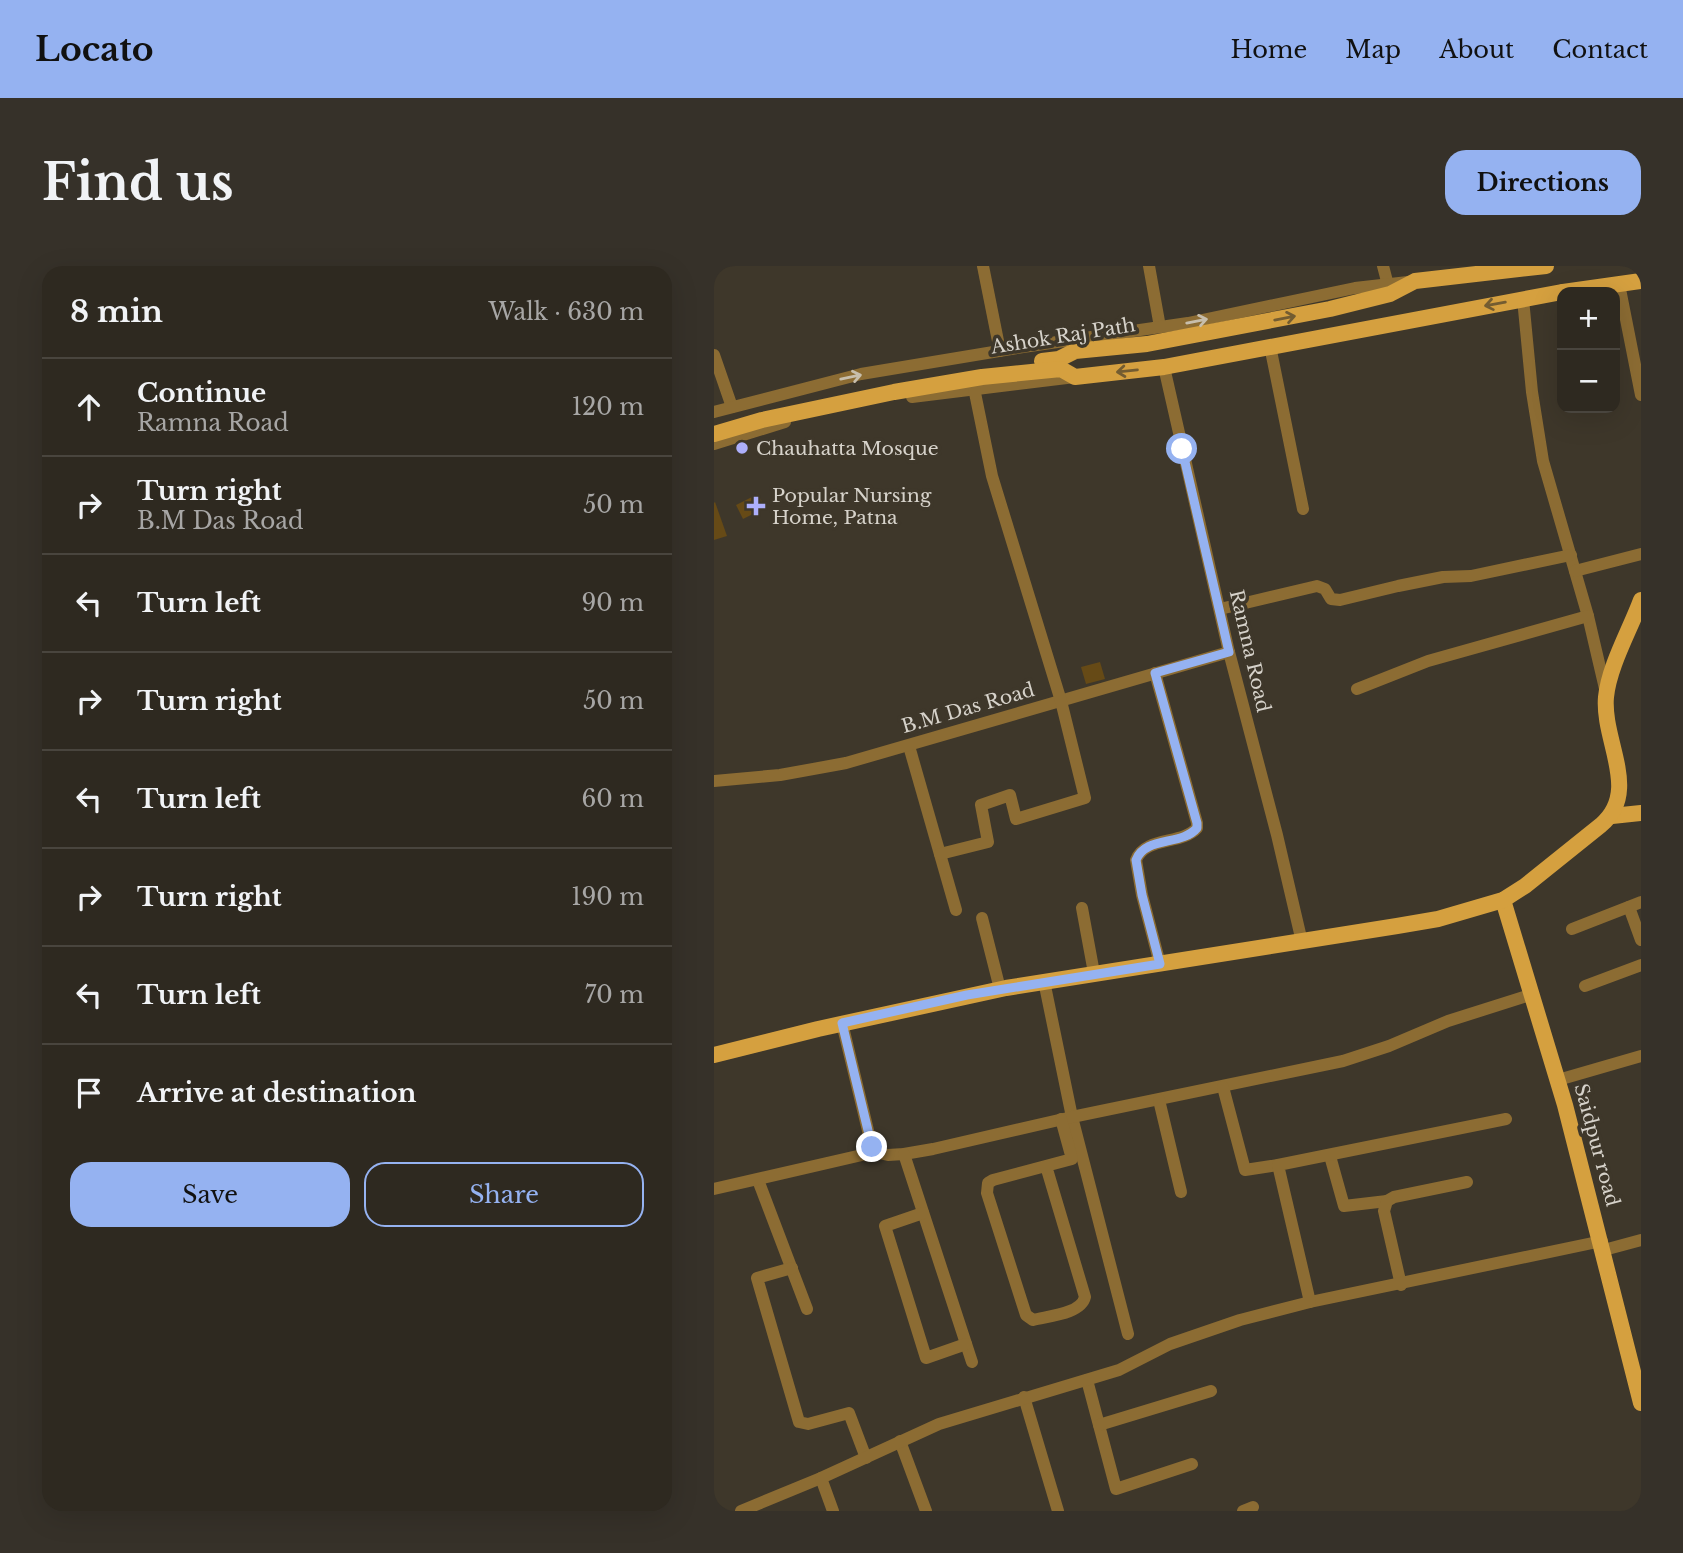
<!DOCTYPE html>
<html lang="en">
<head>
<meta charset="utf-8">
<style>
	body { margin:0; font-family:"Libre Baskerville",serif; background:#363129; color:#f1f3f6 }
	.controls { position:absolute; right:21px; top:21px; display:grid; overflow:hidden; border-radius:14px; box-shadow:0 7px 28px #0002 }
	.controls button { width:63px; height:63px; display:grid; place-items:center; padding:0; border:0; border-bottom:2px solid #49453e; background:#2e2920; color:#f1f3f6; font:35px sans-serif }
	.stop { position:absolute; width:21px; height:21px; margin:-16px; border:5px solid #95b2f1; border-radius:50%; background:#fff }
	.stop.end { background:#95b2f1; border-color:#fff; box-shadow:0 2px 7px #0008 }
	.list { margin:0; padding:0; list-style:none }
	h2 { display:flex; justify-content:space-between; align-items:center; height:91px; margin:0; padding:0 28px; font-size:30px }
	h2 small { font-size:23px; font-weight:400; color:#a7a6a5 }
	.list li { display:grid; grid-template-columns:46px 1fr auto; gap:21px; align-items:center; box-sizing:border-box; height:98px; padding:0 28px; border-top:2px solid #49453e }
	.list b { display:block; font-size:26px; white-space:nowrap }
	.list p { margin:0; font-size:23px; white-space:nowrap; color:#a7a6a5 }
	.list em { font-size:23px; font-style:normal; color:#a7a6a5 }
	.actions { display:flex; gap:14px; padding:21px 28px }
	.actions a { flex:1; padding:16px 0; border:2px solid #95b2f1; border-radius:21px; text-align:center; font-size:24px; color:#95b2f1 }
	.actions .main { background:#95b2f1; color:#111 }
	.icon { flex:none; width:38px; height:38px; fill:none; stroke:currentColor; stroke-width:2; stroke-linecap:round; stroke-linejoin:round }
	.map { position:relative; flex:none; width:927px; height:1245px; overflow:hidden; border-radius:21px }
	header { display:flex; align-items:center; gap:42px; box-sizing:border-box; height:98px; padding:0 35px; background:#95b2f1; color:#111 }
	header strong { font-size:33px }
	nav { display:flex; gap:38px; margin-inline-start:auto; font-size:24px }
	.intro { display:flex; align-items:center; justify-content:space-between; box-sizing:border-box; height:168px; padding:0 42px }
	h1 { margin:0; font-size:49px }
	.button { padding:18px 32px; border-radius:21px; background:#95b2f1; color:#111; font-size:24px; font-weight:700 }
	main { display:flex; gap:42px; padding:0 42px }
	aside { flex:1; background:#2e2920; border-radius:21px; box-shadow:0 7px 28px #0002 }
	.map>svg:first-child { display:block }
	.building { fill:#664a16 }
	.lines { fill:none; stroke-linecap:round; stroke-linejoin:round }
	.minor { stroke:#8c6c33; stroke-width:12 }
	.major { stroke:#d5a03f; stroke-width:16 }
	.oneway { stroke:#735c31 }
	.oneway2 { stroke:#c7beac }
	.route { stroke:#95b2f1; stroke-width:9 }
	.poi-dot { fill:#adaffb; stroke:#3e372a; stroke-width:2.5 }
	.labels { text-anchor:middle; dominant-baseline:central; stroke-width:7; stroke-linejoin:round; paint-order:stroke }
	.street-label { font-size:19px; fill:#d6d2ca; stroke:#3e372a }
	.poi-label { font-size:19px; fill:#d6d2ca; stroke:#3e372a; text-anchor:start }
</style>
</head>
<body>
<header>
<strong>Locato</strong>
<nav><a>Home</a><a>Map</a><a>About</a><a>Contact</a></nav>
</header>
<div class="intro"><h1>Find us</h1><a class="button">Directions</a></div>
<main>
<aside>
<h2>8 min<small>Walk · 630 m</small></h2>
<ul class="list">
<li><svg class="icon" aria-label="ahead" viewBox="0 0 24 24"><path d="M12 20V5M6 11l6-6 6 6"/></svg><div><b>Continue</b><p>Ramna Road</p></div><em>120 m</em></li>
<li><svg class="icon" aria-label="right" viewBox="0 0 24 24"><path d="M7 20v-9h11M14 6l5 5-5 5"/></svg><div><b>Turn right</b><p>B.M Das Road</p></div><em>50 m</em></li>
<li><svg class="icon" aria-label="left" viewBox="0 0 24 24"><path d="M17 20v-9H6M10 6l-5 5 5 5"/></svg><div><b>Turn left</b></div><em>90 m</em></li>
<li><svg class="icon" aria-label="right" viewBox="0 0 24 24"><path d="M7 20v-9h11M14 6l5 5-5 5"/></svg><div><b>Turn right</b></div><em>50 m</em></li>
<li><svg class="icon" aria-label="left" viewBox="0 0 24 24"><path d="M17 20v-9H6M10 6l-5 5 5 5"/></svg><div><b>Turn left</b></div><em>60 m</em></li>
<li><svg class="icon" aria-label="right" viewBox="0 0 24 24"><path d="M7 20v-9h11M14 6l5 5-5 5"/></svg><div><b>Turn right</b></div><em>190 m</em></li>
<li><svg class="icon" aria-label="left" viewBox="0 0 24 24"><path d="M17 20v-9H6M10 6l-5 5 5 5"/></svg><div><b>Turn left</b></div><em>70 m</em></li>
<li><svg class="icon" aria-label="arrive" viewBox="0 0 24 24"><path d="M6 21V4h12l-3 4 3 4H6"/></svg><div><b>Arrive at destination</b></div></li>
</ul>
<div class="actions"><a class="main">Save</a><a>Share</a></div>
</aside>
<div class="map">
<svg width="927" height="1245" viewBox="0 0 927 1245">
	<rect width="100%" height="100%" fill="#3e372a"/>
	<g class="building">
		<polygon points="44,228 51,242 29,253 22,239"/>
		<polygon points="1,236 13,270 0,274 0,237"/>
		<polygon points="386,396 391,413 372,418 367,401"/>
	</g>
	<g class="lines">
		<g class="minor">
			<polyline points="269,0 286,85"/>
			<polyline points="435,0 446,61"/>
			<polyline points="669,0 674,19"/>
			<polyline points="905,18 927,129"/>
			<polyline points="809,33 818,126 829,195 874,350 892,427"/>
			<polyline points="556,80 589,243"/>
			<polyline points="0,89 18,141"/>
			<polyline points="450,101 515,386 563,569 588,676"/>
			<polyline points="198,131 361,111"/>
			<polyline points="0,146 147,108 309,81 474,57 641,22 694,16"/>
			<polyline points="0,178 71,156"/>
			<polyline points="861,305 927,288"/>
			<polyline points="506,343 603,320 611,323 617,333 626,334 684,320 729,311 757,310 857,289"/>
			<path d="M441 407 483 557V562C468 579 431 570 422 594L428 629 446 698"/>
			<polyline points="643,423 714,395 874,350"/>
			<polyline points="195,480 242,644"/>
			<polyline points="0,515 66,509 132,497 515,386"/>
			<polyline points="226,588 274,576 267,539 296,529 302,553 371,532 347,435 278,210 260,122"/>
			<polyline points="915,641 927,674"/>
			<polyline points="368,642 380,707"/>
			<polyline points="268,652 286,723"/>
			<polyline points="858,663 927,636"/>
			<polyline points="330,715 358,851 414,1068"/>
			<polyline points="871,720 927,699"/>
			<polyline points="128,757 158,881 161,886 174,889 190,888 219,883 358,851 629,795 675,780 734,755 816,729"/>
			<polyline points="844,814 927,790"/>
			<polyline points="509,821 531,904 564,899"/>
			<polyline points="445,834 467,926"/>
			<polyline points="190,888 258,1096"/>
			<polyline points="616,890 630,940 673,935"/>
			<path d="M332 900 371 1031C367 1048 334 1050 319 1054L312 1049 273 927 274 917 279 914 358 893 347 853"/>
			<polyline points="44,914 93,1043"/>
			<polyline points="0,923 161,886"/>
			<polyline points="209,947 171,960 212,1092 252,1078"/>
			<polyline points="890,984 927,974"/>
			<polyline points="78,1002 43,1012 85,1156 94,1158 135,1147 152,1192"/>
			<polyline points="687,1019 670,945 673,935 680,931 753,916"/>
			<polyline points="596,1036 888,975"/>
			<polyline points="373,1114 402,1223 478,1198"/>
			<polyline points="310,1131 344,1245"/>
			<polyline points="385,1159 497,1125"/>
			<polyline points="186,1175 212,1245"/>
			<polyline points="0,1243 1,1245"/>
			<polyline points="27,1245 107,1212"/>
			<polyline points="119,1245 107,1212 225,1158 405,1104 456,1078 526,1054 596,1036 564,899 792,853"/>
			<polyline points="529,1245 539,1241"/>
		</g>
		<g class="major">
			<polyline points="849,26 927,15"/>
			<polyline points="328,95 345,93 361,85 433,78 616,43 676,28 701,15 832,0"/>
			<polyline points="0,168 48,154 180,126 268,111 347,103 361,111 450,101 848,26"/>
			<polyline points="898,550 927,547"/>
			<polyline points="789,634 851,839 927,1137"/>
			<path d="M0 789 104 763 292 722 683 660 724 653 789 634 811 620 887 559C927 525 888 475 892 431 895 400 916 364 927 334"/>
		</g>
	</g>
	<defs><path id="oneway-shaft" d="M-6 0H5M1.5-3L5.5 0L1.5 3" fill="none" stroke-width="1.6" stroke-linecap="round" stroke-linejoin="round" transform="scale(1.75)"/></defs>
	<g class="oneway">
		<use href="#oneway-shaft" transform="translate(781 38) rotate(170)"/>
		<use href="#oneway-shaft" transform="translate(571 52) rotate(-11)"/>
		<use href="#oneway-shaft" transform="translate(413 105) rotate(174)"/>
	</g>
	<g class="oneway2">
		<use href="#oneway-shaft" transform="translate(483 55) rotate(-11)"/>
		<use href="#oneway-shaft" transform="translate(137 111) rotate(-12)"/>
	</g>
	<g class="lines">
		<path class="route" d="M158 881 128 757 253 729 446 698 428 629 422 594C431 570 468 580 483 562V557L441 407 515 386 468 183"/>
	</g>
	<g class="poi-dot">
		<circle cx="28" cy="182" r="7"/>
		<path d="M38.5 229.5h7v7h7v7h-7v7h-7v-7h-7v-7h7z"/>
	</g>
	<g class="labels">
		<g class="street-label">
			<text transform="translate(349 70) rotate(-9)">Ashok Raj Path</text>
			<text transform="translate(536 385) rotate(77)">Ramna Road</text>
			<text transform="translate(254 442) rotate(-16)">B.M Das Road</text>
			<text transform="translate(883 879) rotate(75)">Saidpur road</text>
		</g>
		<g class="poi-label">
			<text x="42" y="182">Chauhatta Mosque</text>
			<text x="58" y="229">Popular Nursing<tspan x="58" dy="22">Home, Patna</tspan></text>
		</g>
	</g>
</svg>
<div class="controls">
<button>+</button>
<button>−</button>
</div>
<div class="stop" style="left:468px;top:183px"></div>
<div class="stop end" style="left:158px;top:881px"></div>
</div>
</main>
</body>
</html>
